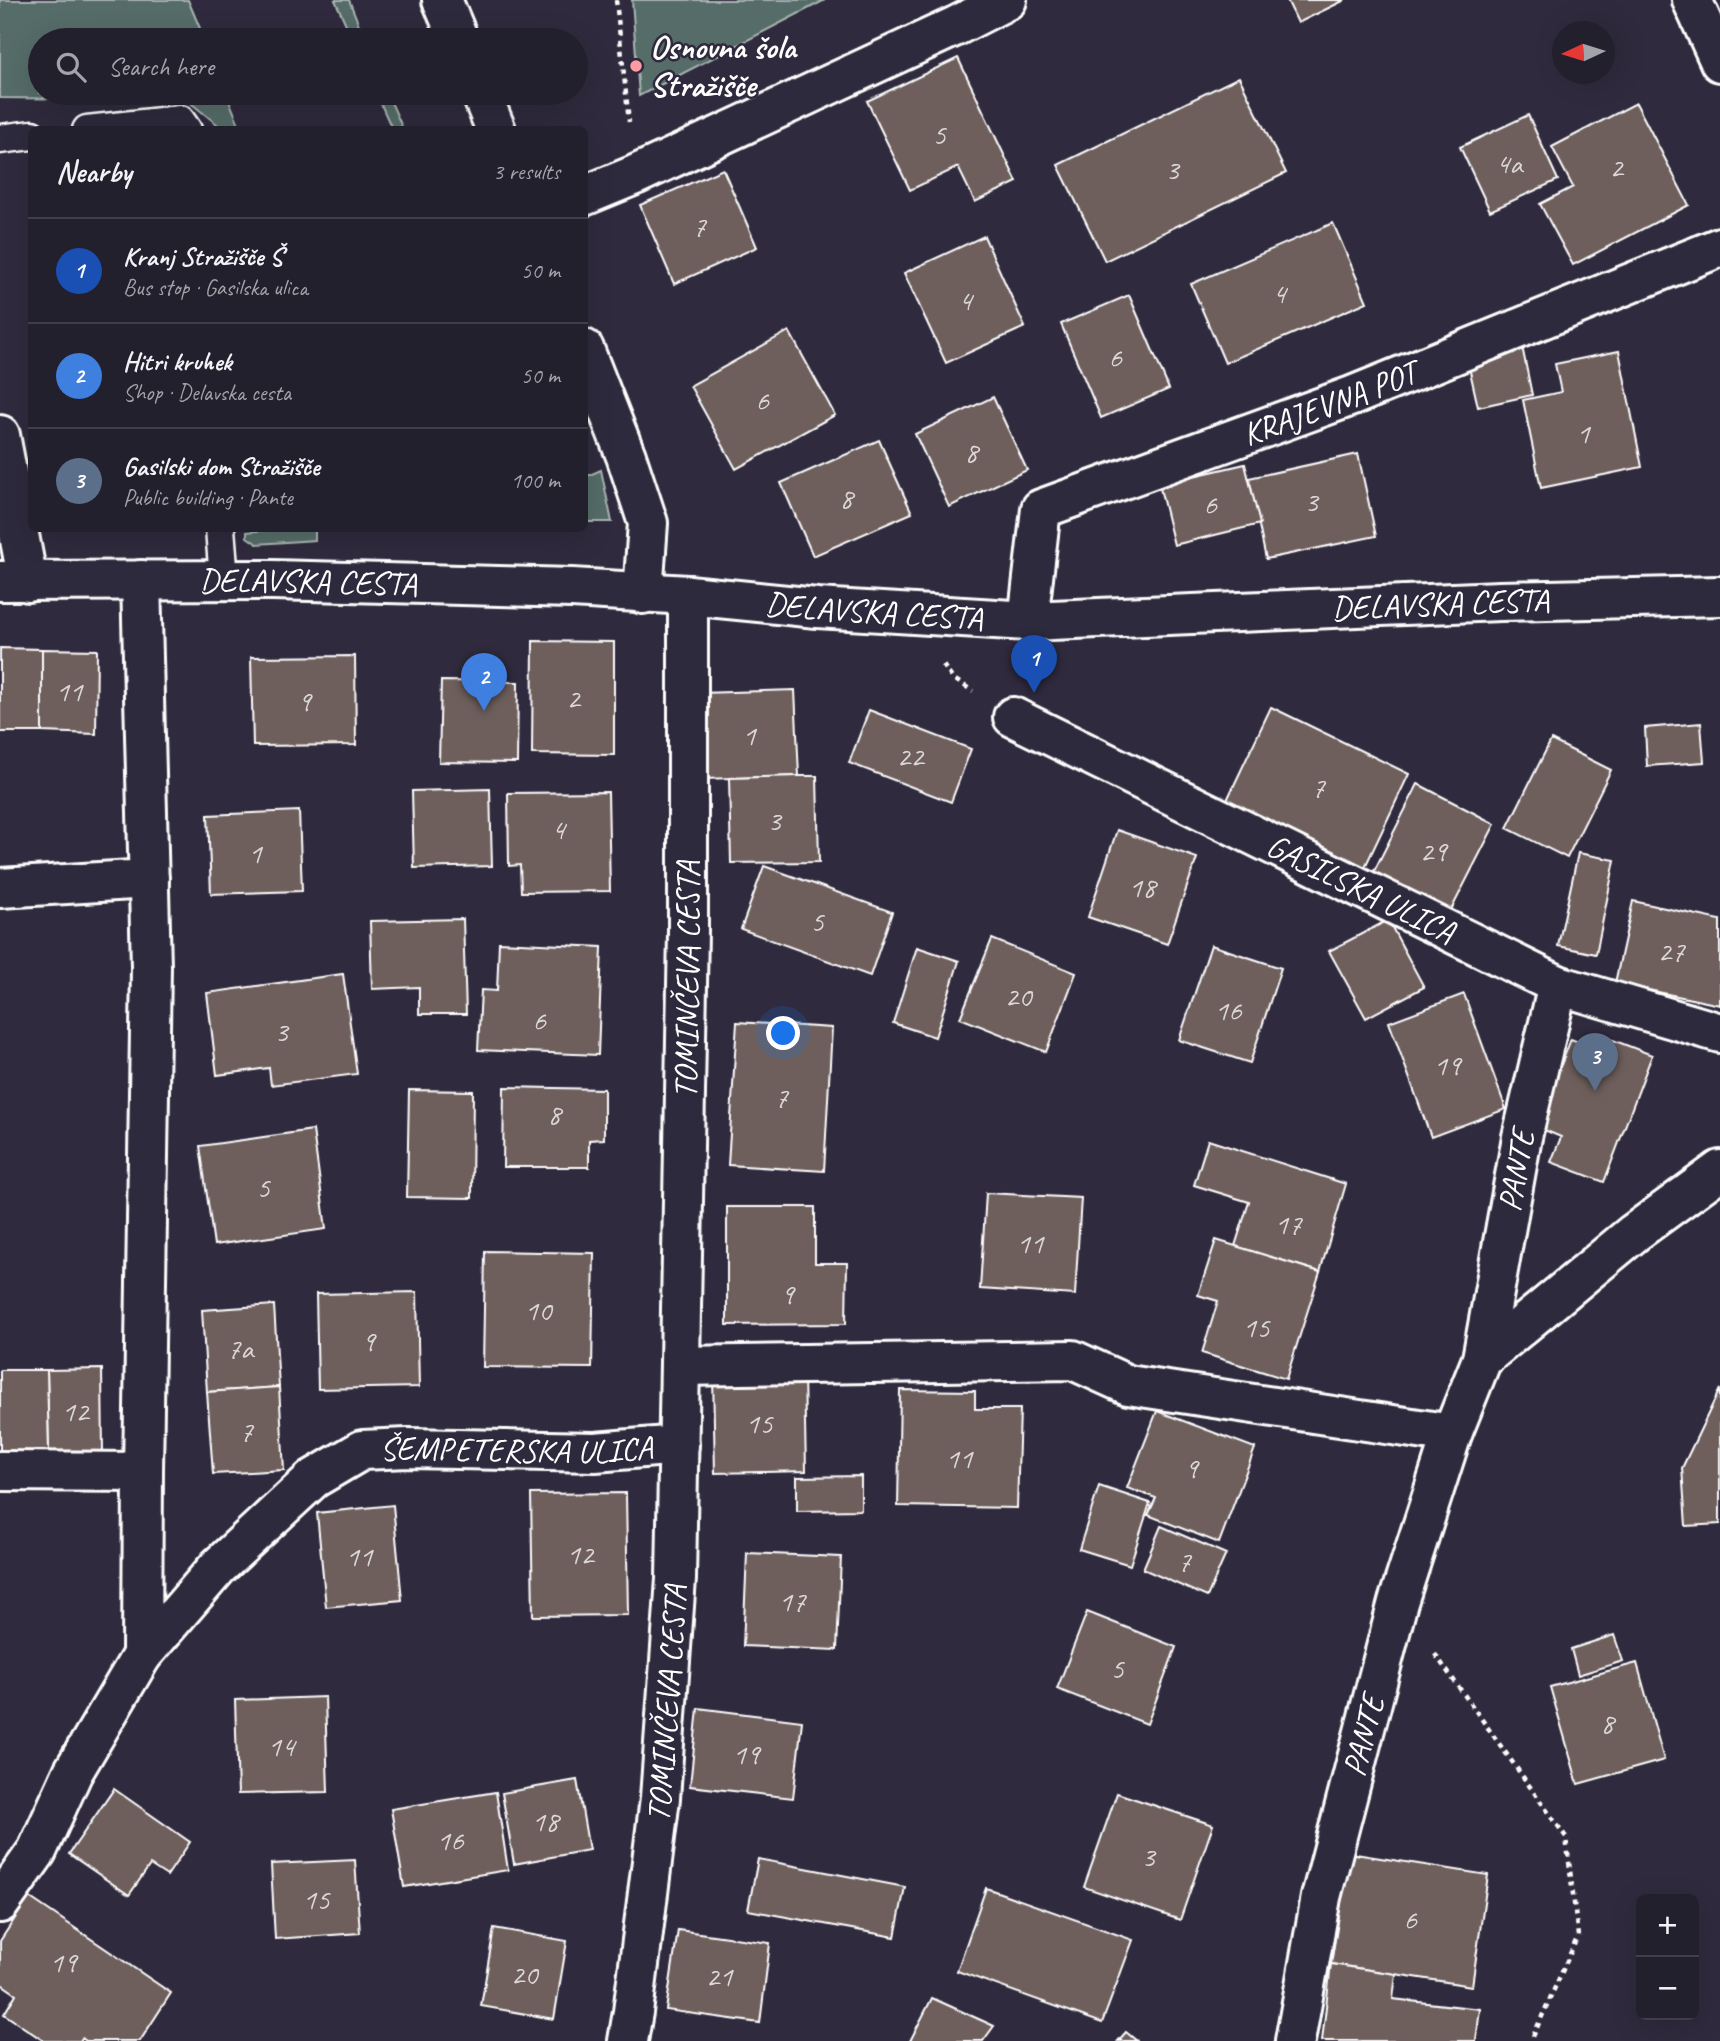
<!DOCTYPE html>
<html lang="en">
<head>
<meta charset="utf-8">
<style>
	body { margin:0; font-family:Caveat,sans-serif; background:#2f2d3a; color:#f1f3f6 }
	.controls { position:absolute; right:21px; bottom:21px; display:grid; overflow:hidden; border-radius:10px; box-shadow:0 7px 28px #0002 }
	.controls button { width:63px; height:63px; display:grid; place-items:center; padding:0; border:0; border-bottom:2px solid #403e4a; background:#23202e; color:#f1f3f6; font:35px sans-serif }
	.compass { position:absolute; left:1552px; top:21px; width:63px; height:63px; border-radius:50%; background:#23202e; box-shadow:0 7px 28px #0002; rotate:266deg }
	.you { position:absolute; left:784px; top:1034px; width:24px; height:24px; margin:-18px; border:5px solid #fff; border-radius:50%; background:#1a73e8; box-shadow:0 0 0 10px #1a73e833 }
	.badge { display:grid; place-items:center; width:46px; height:46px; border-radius:50%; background:#ff9aa2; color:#fff; font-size:23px; font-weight:700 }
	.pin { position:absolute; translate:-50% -58px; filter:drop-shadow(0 2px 4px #0008) }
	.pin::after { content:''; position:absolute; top:37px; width:24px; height:21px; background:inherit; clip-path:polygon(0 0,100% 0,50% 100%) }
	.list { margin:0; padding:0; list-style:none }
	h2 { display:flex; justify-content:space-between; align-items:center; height:91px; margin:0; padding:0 28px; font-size:30px }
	h2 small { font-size:23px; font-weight:400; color:#a3a3aa }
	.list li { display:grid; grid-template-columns:46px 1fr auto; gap:21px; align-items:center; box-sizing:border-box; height:105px; padding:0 28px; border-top:2px solid #403e4a }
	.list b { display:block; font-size:26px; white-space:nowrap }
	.list p { margin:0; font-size:23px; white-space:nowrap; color:#a3a3aa }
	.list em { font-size:23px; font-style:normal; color:#a3a3aa }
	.icon { flex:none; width:38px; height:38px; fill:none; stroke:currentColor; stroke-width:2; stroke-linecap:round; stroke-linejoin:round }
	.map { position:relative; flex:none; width:1720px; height:2041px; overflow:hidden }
	.search { position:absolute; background:#23202e; box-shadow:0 7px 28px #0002; left:28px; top:28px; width:560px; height:77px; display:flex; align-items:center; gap:18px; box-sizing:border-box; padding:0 24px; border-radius:38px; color:#a3a3aa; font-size:26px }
	.panel { position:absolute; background:#23202e; box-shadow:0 7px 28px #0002; left:28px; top:126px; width:560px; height:406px; border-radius:10px }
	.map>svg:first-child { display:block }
	.green { fill:#556c67; stroke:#aab6b3; stroke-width:2 }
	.building { fill:#6e5f5c; stroke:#fff; stroke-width:2 }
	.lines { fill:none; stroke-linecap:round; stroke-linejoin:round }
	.service-casing { stroke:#fff; stroke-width:33 }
	.minor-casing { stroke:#fff; stroke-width:44 }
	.path { stroke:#fff; stroke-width:4.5; stroke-dasharray:5 5; stroke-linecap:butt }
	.service { stroke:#2f2a3d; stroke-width:28 }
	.minor { stroke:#2f2a3d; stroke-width:38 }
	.poi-dot { fill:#ff9aa2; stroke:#2f2a3d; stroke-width:2.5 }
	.labels { text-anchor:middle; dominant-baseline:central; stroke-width:5; stroke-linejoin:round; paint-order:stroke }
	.number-label { font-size:30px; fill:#dbd7d6 }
	.poi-label { font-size:33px; font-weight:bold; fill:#fff; stroke:#2f2a3d; text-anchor:start }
	.street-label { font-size:33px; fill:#fff; stroke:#2f2a3d }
</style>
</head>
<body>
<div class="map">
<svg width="1720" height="2041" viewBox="0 0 1720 2041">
	<rect width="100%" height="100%" fill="#2f2a3d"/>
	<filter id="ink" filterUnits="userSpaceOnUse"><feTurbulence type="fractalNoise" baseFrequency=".0143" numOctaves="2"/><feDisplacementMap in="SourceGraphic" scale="14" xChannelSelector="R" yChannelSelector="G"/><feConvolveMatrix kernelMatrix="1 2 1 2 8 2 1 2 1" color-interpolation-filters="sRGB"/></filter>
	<g filter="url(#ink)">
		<g class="green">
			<polygon points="0,0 188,0 205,40 40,40 40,93 226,93 241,129 223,129 187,100 0,98"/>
			<polygon points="335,0 349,0 365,40 353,40"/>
			<polygon points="632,0 825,0 639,96"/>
			<polygon points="376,93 387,93 403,129 392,129"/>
			<polygon points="601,470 612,522 585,522 585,477"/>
			<polygon points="276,529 315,529 315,540 257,544 247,537 247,532"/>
		</g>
		<g class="building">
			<polygon points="1287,0 1345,0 1298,23"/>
			<polygon points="958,58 1017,182 975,202 958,167 910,190 867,101"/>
			<polygon points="1239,77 1286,173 1105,261 1058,165"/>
			<polygon points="1636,103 1689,205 1573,265 1540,204 1573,187 1552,147"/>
			<polygon points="1528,115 1558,180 1490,211 1460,147"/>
			<polygon points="723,169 757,247 674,284 640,205"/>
			<polygon points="1333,223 1367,302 1225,363 1191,284"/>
			<polygon points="984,236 1025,327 946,363 904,273"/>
			<polygon points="1129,295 1169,389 1101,418 1061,324"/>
			<polygon points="789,331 835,415 736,469 690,386"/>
			<polygon points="1522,346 1532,395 1478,407 1467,358"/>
			<polygon points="1619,351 1642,467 1541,488 1523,400 1561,392 1555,364"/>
			<polygon points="993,397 1027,470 949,507 915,434"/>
			<polygon points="879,440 912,513 813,556 781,483"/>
			<polygon points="1358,454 1376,536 1266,559 1249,478"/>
			<polygon points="1245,464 1260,524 1174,545 1159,484"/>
			<polygon points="533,641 614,642 614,755 532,754"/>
			<polygon points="0,648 42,649 42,732 0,732"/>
			<polygon points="42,649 97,650 96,734 42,732"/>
			<polygon points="355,656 356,745 253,746 251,657"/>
			<polygon points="441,681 518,682 517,763 439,762"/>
			<polygon points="795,690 799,776 703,779 700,693"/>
			<polygon points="1271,707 1409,774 1365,867 1227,800"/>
			<polygon points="869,710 971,749 951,802 849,763"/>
			<polygon points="1701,723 1704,762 1647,766 1645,728"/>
			<polygon points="1551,740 1611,770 1567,858 1507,828"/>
			<polygon points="799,776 817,776 819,862 731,863 729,778"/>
			<polygon points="1418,784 1495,824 1447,918 1370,879"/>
			<polygon points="490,789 492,866 414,868 412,791"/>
			<polygon points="608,792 610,891 521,892 520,865 509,866 508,793"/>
			<polygon points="299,811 302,891 211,894 208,815"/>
			<polygon points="1117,830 1197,858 1167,944 1088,917"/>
			<polygon points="1578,853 1615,860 1596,954 1558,946"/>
			<polygon points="764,866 892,912 870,976 741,929"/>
			<polygon points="1633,901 1720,920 1720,1005 1615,983"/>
			<polygon points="463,919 466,1014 419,1014 419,987 372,989 370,921"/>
			<polygon points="1388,920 1424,987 1366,1018 1329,951"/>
			<polygon points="992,939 1076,973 1046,1052 960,1018"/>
			<polygon points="499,942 602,947 598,1055 478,1050 481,990 497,991"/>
			<polygon points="1211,945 1281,968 1250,1063 1179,1040"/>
			<polygon points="917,947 959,961 935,1037 893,1023"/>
			<polygon points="343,974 357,1074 271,1085 269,1068 217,1075 207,993"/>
			<polygon points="1464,994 1506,1109 1431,1137 1389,1022"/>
			<polygon points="737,1022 832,1028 824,1171 728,1165"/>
			<polygon points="1600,1035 1652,1055 1604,1182 1551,1162 1561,1137 1537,1127 1571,1039 1594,1048"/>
			<polygon points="504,1087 604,1089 604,1139 589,1140 589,1167 503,1167"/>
			<polygon points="409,1090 473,1091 472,1198 407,1197"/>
			<polygon points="313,1130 326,1229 214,1245 200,1146"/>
			<polygon points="1208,1140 1346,1184 1320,1272 1235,1246 1249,1202 1194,1185"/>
			<polygon points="986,1193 1081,1198 1075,1295 980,1289"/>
			<polygon points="727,1207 815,1207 815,1263 847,1263 846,1324 727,1325"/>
			<polygon points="1216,1240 1320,1272 1286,1379 1202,1353 1218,1301 1198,1295"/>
			<polygon points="485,1251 594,1253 592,1368 483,1367"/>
			<polygon points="417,1292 419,1387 318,1389 316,1294"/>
			<polygon points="274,1305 279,1387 207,1392 202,1310"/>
			<polygon points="102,1369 103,1453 49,1453 47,1370"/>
			<polygon points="0,1370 47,1370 49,1453 0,1454"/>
			<polygon points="804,1374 806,1471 715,1473 713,1376"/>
			<polygon points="279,1387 284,1470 213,1474 207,1392"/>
			<polygon points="1720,1389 1720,1524 1686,1526 1682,1468"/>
			<polygon points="900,1390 975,1391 975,1409 1020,1409 1017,1508 898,1506"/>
			<polygon points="1157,1411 1255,1448 1219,1543 1148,1515 1156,1498 1127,1488"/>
			<polygon points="861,1476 861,1510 797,1511 797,1477"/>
			<polygon points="1099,1486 1150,1503 1130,1565 1079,1549"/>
			<polygon points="626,1493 628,1615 533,1616 531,1494"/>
			<polygon points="393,1505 402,1600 326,1607 317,1513"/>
			<polygon points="1161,1526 1226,1554 1207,1597 1143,1569"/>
			<polygon points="747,1553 841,1557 837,1650 743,1646"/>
			<polygon points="1087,1612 1176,1647 1147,1724 1057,1689"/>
			<polygon points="1614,1635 1623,1661 1578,1675 1571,1649"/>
			<polygon points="1637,1663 1664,1760 1578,1784 1550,1687"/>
			<polygon points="325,1697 328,1792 238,1794 235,1700"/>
			<polygon points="698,1708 802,1721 793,1798 690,1786"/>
			<polygon points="577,1780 589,1850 514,1864 502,1793"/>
			<polygon points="114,1789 190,1842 167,1876 150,1865 129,1895 69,1854"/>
			<polygon points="496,1792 508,1870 404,1887 391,1809"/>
			<polygon points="1117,1793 1213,1825 1180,1920 1084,1887"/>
			<polygon points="1349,1853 1488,1875 1472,1986 1331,1964"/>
			<polygon points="758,1859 905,1887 895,1937 748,1910"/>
			<polygon points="355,1860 360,1933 275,1939 271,1864"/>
			<polygon points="986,1888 1133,1940 1102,2023 957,1971"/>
			<polygon points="29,1897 171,1993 140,2041 86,2041 82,2038 80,2041 44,2041 4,2014 16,1994 0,1983 0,1941"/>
			<polygon points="494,1928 567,1941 554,2019 481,2006"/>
			<polygon points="678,1930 770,1943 760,2023 666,2010"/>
			<polygon points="1331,1964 1396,1974 1393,1999 1480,2009 1476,2041 1322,2041"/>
			<polygon points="932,1998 994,2026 983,2041 910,2041"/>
			<polygon points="1126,2032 1137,2041 1118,2041"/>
		</g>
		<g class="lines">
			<g class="service-casing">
				<g id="service">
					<polyline points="87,130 180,120 187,130"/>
					<polyline points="0,139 32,135"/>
					<polyline points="220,528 224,580"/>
				</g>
			</g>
			<g class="minor-casing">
				<g id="minor">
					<polyline points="442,0 459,40"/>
					<polyline points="1692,0 1720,62"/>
					<polyline points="481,93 496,130"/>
					<polyline points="584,196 635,175 956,26 1007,0"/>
					<polyline points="584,349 626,456 648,523 643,594"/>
					<polyline points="0,435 28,582"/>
					<path id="s1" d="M0 581 272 580 572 588 688 595 817 608 1028 621 1500 601 1720 596"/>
					<path id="s2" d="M1028 621 1041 509 1352 396 1720 247"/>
					<path id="s3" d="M1013 717 1558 985 1720 1033"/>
					<polyline points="0,888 149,879"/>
					<polyline points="1482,1359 1634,1233 1720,1170"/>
					<polyline points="680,1366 1073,1360 1128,1385 1452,1434"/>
					<polyline points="0,1471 143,1472"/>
					<path id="s4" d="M142 1655 218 1567 313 1479 362 1450 408 1448 595 1452 679 1445"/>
					<polyline points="0,1903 37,1851 73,1772 142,1655 143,1472 151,967 141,580"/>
					<path id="s5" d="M628 2041 633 2012 660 1798 676 1579 688 931V595"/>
					<path id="s6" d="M1295 2041 1321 1897 1398 1602 1452 1434 1482 1359 1522 1137 1558 985"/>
				</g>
			</g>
			<g class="path">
				<polyline points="616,0 629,122"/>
				<polyline points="943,665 952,678 973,691"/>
				<polyline points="1435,1654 1566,1837 1578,1936 1531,2041"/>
			</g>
			<use href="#service" class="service"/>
			<use href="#minor" class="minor"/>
		</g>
	</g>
	<circle class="poi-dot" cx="636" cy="66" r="7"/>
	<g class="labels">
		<g class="number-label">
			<text x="939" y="134">5</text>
			<text x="1509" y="163">4a</text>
			<text x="1616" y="167">2</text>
			<text x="1172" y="169">3</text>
			<text x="699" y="226">7</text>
			<text x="1279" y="293">4</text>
			<text x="965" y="300">4</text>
			<text x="1115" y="357">6</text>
			<text x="762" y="400">6</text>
			<text x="1583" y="433">1</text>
			<text x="971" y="452">8</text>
			<text x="846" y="498">8</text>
			<text x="1311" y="501">3</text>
			<text x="1210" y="504">6</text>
			<text x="69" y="691">11</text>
			<text x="573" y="698">2</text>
			<text x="304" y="701">9</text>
			<text x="749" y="735">1</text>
			<text x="910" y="756">22</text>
			<text x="1318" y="787">7</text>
			<text x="774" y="820">3</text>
			<text x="558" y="829">4</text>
			<text x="1433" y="851">29</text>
			<text x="255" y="853">1</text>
			<text x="1142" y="887">18</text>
			<text x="817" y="921">5</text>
			<text x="1671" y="951">27</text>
			<text x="1018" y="996">20</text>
			<text x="1228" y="1010">16</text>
			<text x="539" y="1020">6</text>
			<text x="281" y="1031">3</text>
			<text x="1447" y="1065">19</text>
			<text x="781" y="1097">7</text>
			<text x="554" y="1114">8</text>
			<text x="263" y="1187">5</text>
			<text x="1288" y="1224">17</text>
			<text x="1030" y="1243">11</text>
			<text x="787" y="1294">9</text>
			<text x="538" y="1310">10</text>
			<text x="1256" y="1327">15</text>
			<text x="368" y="1341">9</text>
			<text x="240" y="1348">7a</text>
			<text x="75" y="1411">12</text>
			<text x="759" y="1423">15</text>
			<text x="246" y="1431">7</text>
			<text x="959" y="1458">11</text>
			<text x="1191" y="1468">9</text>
			<text x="580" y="1554">12</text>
			<text x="359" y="1556">11</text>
			<text x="1184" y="1561">7</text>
			<text x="792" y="1601">17</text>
			<text x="1117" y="1668">5</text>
			<text x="1607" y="1723">8</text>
			<text x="281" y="1746">14</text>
			<text x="746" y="1754">19</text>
			<text x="545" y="1821">18</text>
			<text x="450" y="1840">16</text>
			<text x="1148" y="1856">3</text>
			<text x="316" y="1899">15</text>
			<text x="1410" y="1919">6</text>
			<text x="63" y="1962">19</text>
			<text x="524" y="1974">20</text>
			<text x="719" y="1976">21</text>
		</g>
		<g class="poi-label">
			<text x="650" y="47">Osnovna šola<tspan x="650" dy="38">Stražišče</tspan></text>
		</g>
		<g class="street-label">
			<text stroke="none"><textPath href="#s2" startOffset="420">KRAJEVNA POT</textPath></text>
			<text stroke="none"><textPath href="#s1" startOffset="308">DELAVSKA CESTA</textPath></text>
			<text stroke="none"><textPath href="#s1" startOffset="1442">DELAVSKA CESTA</textPath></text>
			<text stroke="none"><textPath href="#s1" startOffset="875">DELAVSKA CESTA</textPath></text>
			<text stroke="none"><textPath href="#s3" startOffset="388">GASILSKA ULICA</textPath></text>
			<text stroke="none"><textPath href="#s5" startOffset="1064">TOMINČEVA CESTA</textPath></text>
			<text stroke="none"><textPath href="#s6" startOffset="900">PANTE</textPath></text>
			<text stroke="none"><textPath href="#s4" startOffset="457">ŠEMPETERSKA ULICA</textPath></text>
			<text stroke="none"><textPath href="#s5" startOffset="340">TOMINČEVA CESTA</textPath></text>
			<text stroke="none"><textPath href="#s6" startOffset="313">PANTE</textPath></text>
		</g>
	</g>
</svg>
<div class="controls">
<button>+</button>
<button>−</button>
</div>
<svg class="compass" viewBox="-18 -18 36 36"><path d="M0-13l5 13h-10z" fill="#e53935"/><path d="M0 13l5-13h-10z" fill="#a3a3aa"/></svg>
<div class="you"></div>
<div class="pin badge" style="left:1034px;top:693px;background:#1a4fb4">1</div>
<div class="pin badge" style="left:484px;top:711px;background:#3f7fe0">2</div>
<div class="pin badge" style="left:1595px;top:1091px;background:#5c6f8a">3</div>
<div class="search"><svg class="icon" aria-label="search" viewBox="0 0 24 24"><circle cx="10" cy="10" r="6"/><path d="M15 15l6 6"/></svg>Search here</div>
<section class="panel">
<h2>Nearby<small>3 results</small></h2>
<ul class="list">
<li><span class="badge" style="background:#1a4fb4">1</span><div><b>Kranj Stražišče Š</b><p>Bus stop · Gasilska ulica</p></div><em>50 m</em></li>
<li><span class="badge" style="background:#3f7fe0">2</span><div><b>Hitri kruhek</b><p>Shop · Delavska cesta</p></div><em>50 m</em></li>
<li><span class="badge" style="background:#5c6f8a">3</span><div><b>Gasilski dom Stražišče</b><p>Public building · Pante</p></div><em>100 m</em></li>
</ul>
</section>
</div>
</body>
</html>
